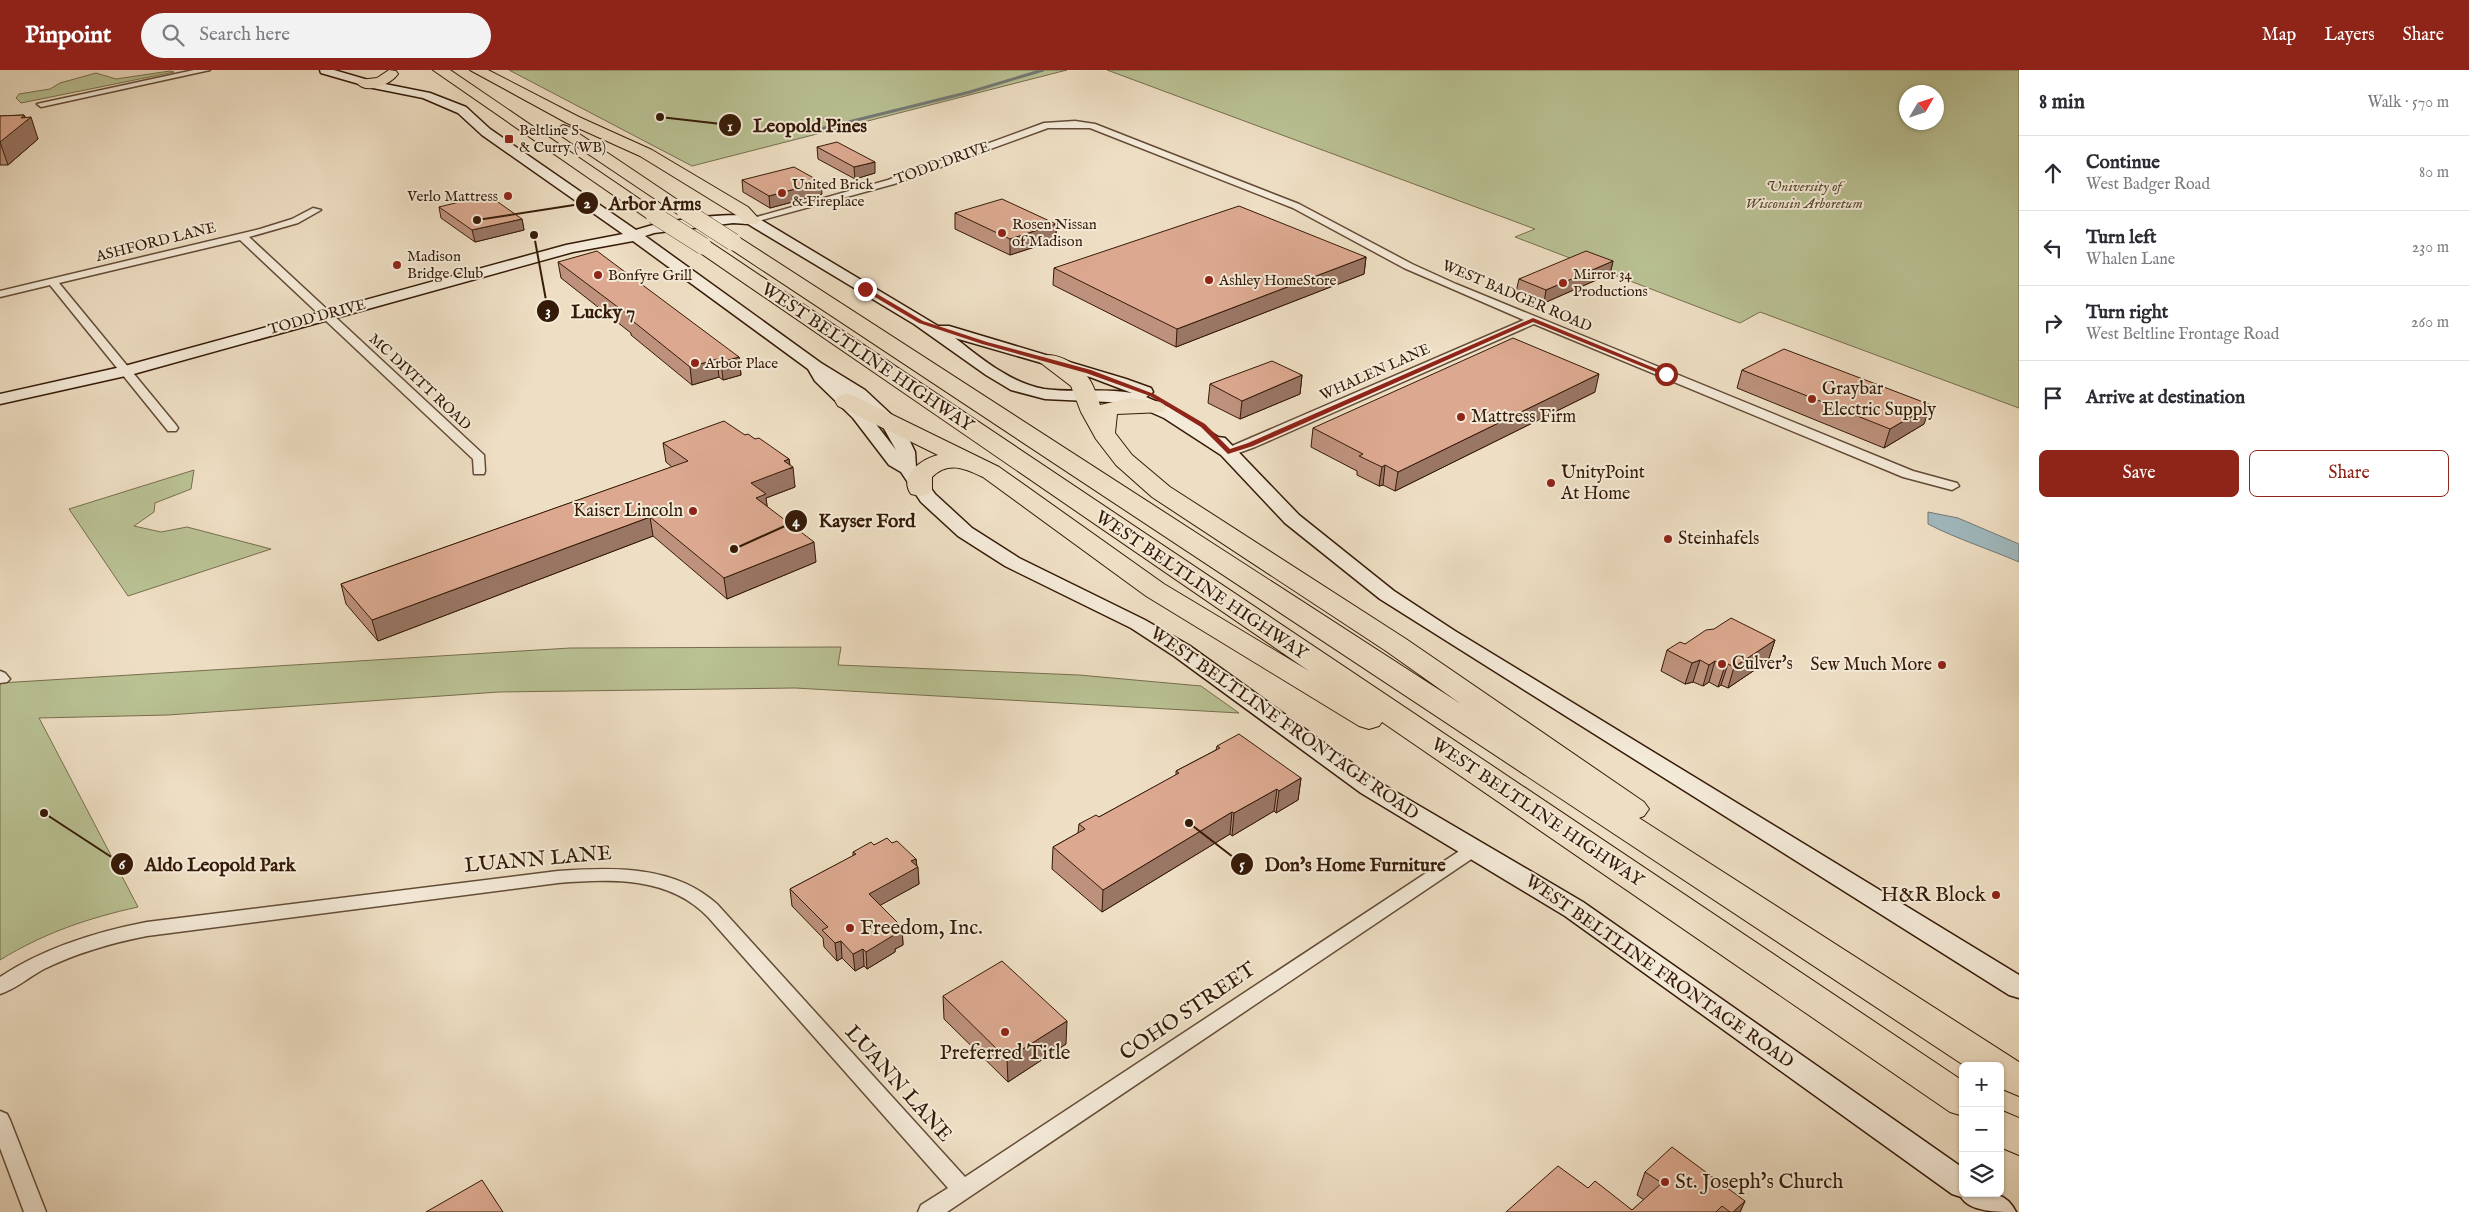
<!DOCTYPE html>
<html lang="en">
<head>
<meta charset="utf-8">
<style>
	body { margin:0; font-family:"IM FELL English",serif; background:#f2f2f3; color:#2b2b33 }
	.controls { position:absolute; right:15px; bottom:15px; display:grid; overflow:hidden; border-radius:8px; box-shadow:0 1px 4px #0004 }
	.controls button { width:45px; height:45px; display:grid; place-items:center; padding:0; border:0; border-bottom:1px solid #e1e1e2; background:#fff; color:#2b2b33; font:25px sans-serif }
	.compass { position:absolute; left:1899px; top:15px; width:45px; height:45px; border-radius:50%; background:#fff; box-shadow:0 1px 4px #0004; rotate:51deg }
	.stop { position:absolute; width:15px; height:15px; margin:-11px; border:4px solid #8f2418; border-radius:50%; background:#fff }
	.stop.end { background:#8f2418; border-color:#fff; box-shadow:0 1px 5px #0008 }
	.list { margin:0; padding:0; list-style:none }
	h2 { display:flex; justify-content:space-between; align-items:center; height:65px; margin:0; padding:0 20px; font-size:21px }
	h2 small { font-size:16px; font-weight:400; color:#7c7c81 }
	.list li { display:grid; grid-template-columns:32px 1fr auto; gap:15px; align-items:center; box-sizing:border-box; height:75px; padding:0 20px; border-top:1px solid #e1e1e2 }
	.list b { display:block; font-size:19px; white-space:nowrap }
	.list p { margin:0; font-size:16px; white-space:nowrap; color:#7c7c81 }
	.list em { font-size:16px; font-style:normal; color:#7c7c81 }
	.actions { display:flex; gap:10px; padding:15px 20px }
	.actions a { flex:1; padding:11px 0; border:1px solid #8f2418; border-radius:8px; text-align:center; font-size:18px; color:#8f2418 }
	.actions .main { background:#8f2418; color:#fff }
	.icon { flex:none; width:28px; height:28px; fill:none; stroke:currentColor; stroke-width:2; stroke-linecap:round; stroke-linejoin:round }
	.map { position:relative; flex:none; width:2019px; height:1142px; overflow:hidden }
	header { display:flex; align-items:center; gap:30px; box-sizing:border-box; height:70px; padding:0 25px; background:#8f2418; color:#fff }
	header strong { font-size:24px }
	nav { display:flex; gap:28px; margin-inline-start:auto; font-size:18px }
	.search { width:350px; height:45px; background:#f2f2f3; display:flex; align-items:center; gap:12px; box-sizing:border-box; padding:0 18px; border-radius:28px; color:#7c7c81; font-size:19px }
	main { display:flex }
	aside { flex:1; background:#fff }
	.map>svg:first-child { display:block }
	.green { fill:#b9c193; stroke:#776e4d; fill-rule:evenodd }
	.water { fill:#a0b9bf; stroke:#757975 }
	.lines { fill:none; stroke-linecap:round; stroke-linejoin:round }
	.stream { stroke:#757975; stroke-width:3 }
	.street-casing { stroke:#634b36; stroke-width:3 }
	.secondary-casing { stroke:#351a07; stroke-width:3 }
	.highway-casing { stroke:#351a07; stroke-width:2 }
	.street { fill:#f4ead8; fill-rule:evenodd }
	.secondary { fill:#f4ead8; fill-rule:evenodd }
	.highway { fill:#eedec3; fill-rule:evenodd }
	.highway-bridge-casing { stroke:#351a07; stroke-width:18; stroke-linecap:butt }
	.highway-bridge { stroke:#eedec3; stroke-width:17 }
	.wall { fill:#bd917c; stroke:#351a07 }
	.shaded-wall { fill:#9a7665; stroke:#351a07 }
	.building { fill:#dca990; stroke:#351a07 }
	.route { fill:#8f2418 }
	.poi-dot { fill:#8f2418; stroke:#f4ead8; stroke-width:2 }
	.labels { text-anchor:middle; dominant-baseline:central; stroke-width:4; stroke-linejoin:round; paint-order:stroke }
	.far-poi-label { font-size:15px; fill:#351a07; stroke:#f4ead8; text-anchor:start }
	.far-street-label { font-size:15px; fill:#351a07; stroke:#f4ead8 }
	.far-park-label { font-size:15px; font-style:italic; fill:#5d4c31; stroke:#f4ead8 }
	.street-label { font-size:18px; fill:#351a07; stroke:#f4ead8 }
	.poi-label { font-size:18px; fill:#351a07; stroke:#f4ead8; text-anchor:start }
	.near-street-label { font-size:21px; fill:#351a07; stroke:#f4ead8 }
	.near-poi-label { font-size:21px; fill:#351a07; stroke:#f4ead8; text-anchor:start }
	.leader { fill:none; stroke:#351a07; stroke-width:2 }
	.callout-dot { fill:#351a07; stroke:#f4ead8; stroke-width:2 }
	.mark-label { font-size:15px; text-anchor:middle; font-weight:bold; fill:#fff }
	.callout-label { font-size:19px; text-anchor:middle; font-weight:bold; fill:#351a07; stroke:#f4ead8; stroke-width:4; stroke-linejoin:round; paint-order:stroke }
</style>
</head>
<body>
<header>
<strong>Pinpoint</strong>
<div class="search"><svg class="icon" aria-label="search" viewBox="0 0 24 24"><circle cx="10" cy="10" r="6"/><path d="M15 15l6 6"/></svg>Search here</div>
<nav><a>Map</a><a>Layers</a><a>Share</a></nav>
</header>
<main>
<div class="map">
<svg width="2019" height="1142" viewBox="0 0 2019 1142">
	<rect width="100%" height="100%" fill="#eedec3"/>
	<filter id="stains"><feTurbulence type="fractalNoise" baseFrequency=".004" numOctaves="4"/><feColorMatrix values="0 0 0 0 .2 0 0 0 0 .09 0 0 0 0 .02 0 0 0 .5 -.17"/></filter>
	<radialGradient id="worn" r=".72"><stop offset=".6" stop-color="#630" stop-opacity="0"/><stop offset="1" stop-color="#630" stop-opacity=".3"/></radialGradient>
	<g class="green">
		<polygon points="509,0 1067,0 692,96"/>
		<path d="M1107 0H2019V338L1760 242 1740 253 1515 167 1535 159ZM1906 22H1936V52H1906Z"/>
		<polygon points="170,1 174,2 21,33 16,28 19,24 50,19 60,13 96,3 116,9"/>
		<polygon points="194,400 191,419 155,433 154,442 134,456 161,462 187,457 271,479 128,526 69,439"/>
		<path d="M841 577 838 595 1079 605 1201 616 1239 643 795 618 499 622 168 645 39 648 138 837C88 848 44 863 0 890V613L570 578Z"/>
	</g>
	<path class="water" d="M1928 442 1958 448 2019 474V492C1989 479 1957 469 1928 454Z"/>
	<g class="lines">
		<polyline class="stream" points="812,61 970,22 1043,0"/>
		<g class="street-casing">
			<g id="street">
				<polygon points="194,0 210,0 41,37 37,34"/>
				<polygon points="1075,51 1095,54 1299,134 1412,194 1456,214 1913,401 1957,413 1959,416 1952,420 1903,407 1534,254 1255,377 1233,385 1225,385 1223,382 1225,379 1524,250 1404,198 1293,138 1090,58 1048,58 894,114 751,153 746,150 888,110 1044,53"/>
				<polygon points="313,138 321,140 298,153 249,167 484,385 485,401 484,404 474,404 473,389 240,170 59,213 176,355 178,358 176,361 168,361 50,215 0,227 0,221 260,159 292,149"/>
				<polygon points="0,601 5,603 10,609 7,612 0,613"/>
				<path d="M1473 774 1479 776 1482 780 1479 784 947 1142H918L921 1135 948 1118 708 847C668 806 611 809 558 813L147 866C111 873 77 883 44 899 29 907 16 919 0 924V907C44 878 95 862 147 852L558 801C612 797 674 795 717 834L965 1107 1467 776Z"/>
				<polygon points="0,1041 7,1044 10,1050 46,1142 24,1142 0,1078"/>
			</g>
		</g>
		<g class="secondary-casing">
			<path id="secondary" d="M320 0H334L375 12 430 23 466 37 490 59 636 160C659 151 732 141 756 147L938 256H949L1126 309 1151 318 1153 322 1146 327 1176 340 1218 367 1225 368 1299 445 1394 521 1455 561 2019 905V928L2009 925 1380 529 1285 453 1221 385 1164 348 1130 333 1045 329 1011 320 986 305 914 254 748 154 733 153 654 163 645 166 821 293 865 320 895 348 908 367 915 382 916 397 935 424 972 458 1019 488 1145 550 1190 576 1377 711 1583 832 1963 1098V1123C1985 1123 2005 1119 2016 1142 1997 1142 1970 1142 1961 1127L1952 1124 1565 846 1361 723 1174 586 1131 558 1005 496 958 466 921 432 901 402 889 395 853 348 815 311 808 299 633 171 573 182 130 305 0 334V324L121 297 566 175 623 164 482 65 458 43 423 28 373 18 321 3ZM955 268 1090 307 1132 323C1103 318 1073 323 1044 319 1010 313 981 288 955 268ZM846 322 882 355 896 380 865 340Z"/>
		</g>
		<g class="highway-casing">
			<g id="highway">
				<path d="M389 0 396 1 398 4C391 14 367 25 357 13L359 10 377 8Z"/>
				<polygon points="433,0 450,0 663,145 660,149 648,149"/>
				<polygon points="470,0 488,0 579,47 652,80 748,137 760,150 757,154 745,154 736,145 640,86 567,53"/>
				<polygon points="563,55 569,57 694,141 691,145 679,145 557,63 555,60"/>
				<path d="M733 166 740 168 1461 634 1386 581 1152 427 1116 395 1096 369 1081 342 1071 316 1037 290 1041 286C1057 281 1083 297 1091 312 1095 319 1097 327 1100 335L1131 328 1163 332 1166 337 1163 342 1117 344 1115 363 1132 385 1170 417 1406 569 1644 732 1649 739 1644 746 1639 748 2019 992V1026L2000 1018V996H1965L726 176 724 172 726 168Z"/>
				<path d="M703 170 710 172 1963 1011V1046L1950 1042 1382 652 1379 656 1369 659 1359 656 1146 526 983 407C964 398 948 391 932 407V419L929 424 920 426 911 424C898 405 922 389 938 385L838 336 835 331 838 326 846 324 854 326 999 397 1164 514 1309 601 696 180 694 176 696 172Z"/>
				<polygon points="2000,1040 2019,1048 2019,1085 2000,1077"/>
			</g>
		</g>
		<use href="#street" class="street"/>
		<use href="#secondary" class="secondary"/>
		<use href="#highway" class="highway"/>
		<g class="highway-bridge-casing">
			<g id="highway-bridge">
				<polyline points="685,141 733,172"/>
				<polyline points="654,145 703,176"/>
			</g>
		</g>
		<use href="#highway-bridge" class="highway-bridge"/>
	</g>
	<g class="wall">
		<polygon points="24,45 38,69 8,95 0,95 0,46"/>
		<polygon points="817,77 875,103 855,109 818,89"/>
		<polygon points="742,110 822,124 770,138 743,122"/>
		<polygon points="439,137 522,149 524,160 475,172 441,148"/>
		<polygon points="955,143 1056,154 1056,170 1010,185 955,159"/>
		<polygon points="1366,187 1364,204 1176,277 1053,215 1054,198"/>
		<polygon points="1613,191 1610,204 1544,233 1516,222 1519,209"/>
		<polygon points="558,192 739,287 741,305 723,310 719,307 692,315 631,265 631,263 561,208"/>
		<polygon points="1742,300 1924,354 1884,378 1737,318"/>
		<polygon points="1302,305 1300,324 1240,349 1208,333 1210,314"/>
		<polygon points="1595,322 1395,421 1383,415 1379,416 1357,405 1357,401 1311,377 1313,358"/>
		<polygon points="745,365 755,369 789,389 790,395 795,417 766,428 767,436 816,492 727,529 653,466 378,571 346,534 341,514 672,397 666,392 663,373"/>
		<polygon points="1775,570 1768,591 1728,618 1721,615 1718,617 1709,612 1703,616 1693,612 1685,614 1661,601 1667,580 1685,574"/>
		<polygon points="1217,676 1301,708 1298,730 1276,743 1274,741 1232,766 1230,764 1102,842 1052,799 1053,777 1078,763 1079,754 1099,747 1176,705 1176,701 1216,680"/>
		<polygon points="892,773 916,789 919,814 880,835 902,857 903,875 895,879 895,882 867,899 864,896 855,901 842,888 837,891 824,877 823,868 792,836 790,819 853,786 853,782 874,775"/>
		<polygon points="943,926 1066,974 1008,1012 944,949"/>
		<polygon points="1645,1102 1745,1131 1740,1142 1506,1142 1588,1118 1632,1140 1644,1130 1637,1125"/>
	</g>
	<g class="shaded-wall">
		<polygon points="24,45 26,51 31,47 38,69 8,95 0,72"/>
		<polygon points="875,92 875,103 855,109 854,97"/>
		<polygon points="821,112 822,124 770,138 769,126"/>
		<polygon points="522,149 524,160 475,172 472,160"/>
		<polygon points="1056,154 1056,170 1010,185 1010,169"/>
		<polygon points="1366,187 1364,204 1176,277 1177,259"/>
		<polygon points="1613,191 1610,204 1544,233 1546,220"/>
		<polygon points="739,287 741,305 723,310 721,292"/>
		<polygon points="717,289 719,307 692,315 690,297"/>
		<polygon points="1599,304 1595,322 1395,421 1398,402"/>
		<polygon points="1302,305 1300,324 1240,349 1242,331"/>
		<polygon points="1931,335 1924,354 1884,378 1890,359"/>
		<polygon points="789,389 790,399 793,397 795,417 766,428 768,444 757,432 751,413 784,391"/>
		<polygon points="1385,395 1383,415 1379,416 1382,397"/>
		<polygon points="650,447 653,466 378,571 372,550"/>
		<polygon points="814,472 816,492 727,529 724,508"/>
		<polygon points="1775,570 1768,591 1728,618 1734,597"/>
		<polygon points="1700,590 1693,612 1685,614 1692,593"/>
		<polygon points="1715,591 1709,612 1703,616 1709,595"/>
		<polygon points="1728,594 1721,615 1718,617 1725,596"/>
		<polygon points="1301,708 1298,730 1276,743 1279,721"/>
		<polygon points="1277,719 1274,741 1232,766 1234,743"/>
		<polygon points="1232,742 1230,764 1102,842 1103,820"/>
		<polygon points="916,789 917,798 918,797 919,814 870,841 869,824 911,791"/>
		<polygon points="902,857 903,875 895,879 895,882 867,899 866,882 892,863"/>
		<polygon points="841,871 842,888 837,891 835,873"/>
		<polygon points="863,879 864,896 855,901 853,884"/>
		<polygon points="1067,951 1066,974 1008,1012 1007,989"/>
		<polygon points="1745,1131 1740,1142 1733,1142"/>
	</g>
	<g class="building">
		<polygon points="24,45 21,48 31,47 0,72 0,46"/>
		<polygon points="837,72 875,92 854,97 817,77"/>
		<polygon points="794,97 821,112 769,126 742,110"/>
		<polygon points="488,125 522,149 472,160 439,137"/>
		<polygon points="1002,129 1056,154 1010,169 955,143"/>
		<polygon points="1239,136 1366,187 1177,259 1054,198"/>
		<polygon points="597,181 739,287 721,292 717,289 690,297 629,248 631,247 558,192"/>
		<polygon points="1586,181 1613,191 1546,220 1519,209"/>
		<polygon points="1513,268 1599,304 1398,402 1385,395 1382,397 1359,386 1363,384 1313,358"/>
		<polygon points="1784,279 1931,335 1890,359 1742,300"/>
		<polygon points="1272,291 1302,305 1242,331 1210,314"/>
		<polygon points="724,351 745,365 748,364 755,369 759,368 789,389 784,391 793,397 751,413 766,424 756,428 814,472 724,508 650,447 372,550 341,514 688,391 663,373"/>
		<polygon points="1731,548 1775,570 1734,597 1728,594 1725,596 1715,591 1709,595 1700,590 1692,593 1667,580 1680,572 1685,574 1706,560 1714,559"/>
		<polygon points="1239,664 1301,708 1279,721 1277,719 1234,743 1232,742 1103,820 1053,777 1085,759 1079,754 1096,745 1099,747 1179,703 1176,701 1220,678 1217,676"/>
		<polygon points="887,768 892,773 897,771 916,789 911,791 918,797 869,824 902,857 892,863 894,865 866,882 863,879 853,884 841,871 835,873 822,860 828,857 790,819 856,784 853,782 871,772 874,775"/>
		<polygon points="1002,891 1067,951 1007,989 943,926"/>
		<polygon points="1672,1077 1745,1131 1733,1142 1730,1142 1722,1136 1716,1142 1506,1142 1558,1096 1588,1118 1595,1111 1632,1140 1662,1113 1645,1102"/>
		<polygon points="482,1110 503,1142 426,1142"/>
	</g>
	<polygon class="route" points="863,218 867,218 923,251 987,272 1091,300 1154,324 1205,354 1230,379 1248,373 1533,248 1669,304 1663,305 1533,252 1253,376 1228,384 1201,357 1150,326 1086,303 982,274 919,253 863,220"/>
	<g class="poi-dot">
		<rect x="504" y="64" width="10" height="10" rx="2.5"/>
		<circle cx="782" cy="123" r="5"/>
		<circle cx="508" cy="126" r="5"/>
		<circle cx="1002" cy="163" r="5"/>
		<circle cx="397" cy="195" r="5"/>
		<circle cx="598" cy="205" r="5"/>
		<circle cx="1209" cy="210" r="5"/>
		<circle cx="1563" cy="213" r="5"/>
		<circle cx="695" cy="293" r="5"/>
		<circle cx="1812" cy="329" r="5"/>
		<circle cx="1461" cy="347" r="5"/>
		<circle cx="1551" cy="413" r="5"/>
		<circle cx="693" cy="441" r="5"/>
		<circle cx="1668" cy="469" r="5"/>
		<circle cx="1722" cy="594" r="5"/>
		<circle cx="1942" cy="595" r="5"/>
		<circle cx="1996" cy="825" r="5"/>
		<circle cx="850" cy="858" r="5"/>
		<circle cx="1005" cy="962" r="5"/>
		<circle cx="1665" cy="1112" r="5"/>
	</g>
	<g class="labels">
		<g class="far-poi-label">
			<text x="519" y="60">Beltline S<tspan x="519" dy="17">&amp; Curry (WB)</tspan></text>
			<text x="792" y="114">United Brick<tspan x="792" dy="17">&amp; Fireplace</tspan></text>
			<text x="498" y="126" text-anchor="end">Verlo Mattress</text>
			<text x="1012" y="154">Rosen Nissan<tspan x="1012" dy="17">of Madison</tspan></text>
			<text x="407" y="186">Madison<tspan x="407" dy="17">Bridge Club</tspan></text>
			<text x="1573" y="204">Mirror 34<tspan x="1573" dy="17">Productions</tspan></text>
			<text x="608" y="205">Bonfyre Grill</text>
			<text x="1219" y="210">Ashley HomeStore</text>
			<text x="705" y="293">Arbor Place</text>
		</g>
		<g class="far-street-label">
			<text transform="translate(942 93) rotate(-20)">TODD DRIVE</text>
			<text transform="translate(156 172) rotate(-14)">ASHFORD LANE</text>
			<text transform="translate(1517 226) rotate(23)">WEST BADGER ROAD</text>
			<text transform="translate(317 247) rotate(-15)">TODD DRIVE</text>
			<text transform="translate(1375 302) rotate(-24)">WHALEN LANE</text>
			<text transform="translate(420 312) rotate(43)">MC DIVITT ROAD</text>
		</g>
		<g class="far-park-label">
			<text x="1804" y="116">University of<tspan x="1804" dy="17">Wisconsin Arboretum</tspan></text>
		</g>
		<g class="street-label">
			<text transform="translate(867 288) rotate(34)">WEST BELTLINE HIGHWAY</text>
			<text transform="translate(1201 516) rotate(34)">WEST BELTLINE HIGHWAY</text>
			<text transform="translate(1284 654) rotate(35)">WEST BELTLINE FRONTAGE ROAD</text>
			<text transform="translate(1537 743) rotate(34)">WEST BELTLINE HIGHWAY</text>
			<text transform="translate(1659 902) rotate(35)">WEST BELTLINE FRONTAGE ROAD</text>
		</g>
		<g class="poi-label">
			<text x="1822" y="319">Graybar<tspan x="1822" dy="21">Electric Supply</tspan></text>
			<text x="1471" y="347">Mattress Firm</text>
			<text x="1561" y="403">UnityPoint<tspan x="1561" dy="21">At Home</tspan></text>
			<text x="683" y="441" text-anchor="end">Kaiser Lincoln</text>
			<text x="1678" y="469">Steinhafels</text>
			<text x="1732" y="594">Culver's</text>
			<text x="1932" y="595" text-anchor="end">Sew Much More</text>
		</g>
		<g class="near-street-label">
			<text transform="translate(538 790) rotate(-5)">LUANN LANE</text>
			<text transform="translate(1188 942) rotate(-34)">COHO STREET</text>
			<text transform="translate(898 1014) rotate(48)">LUANN LANE</text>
		</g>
		<g class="near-poi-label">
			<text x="1986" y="825" text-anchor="end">H&amp;R Block</text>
			<text x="860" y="858">Freedom, Inc.</text>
			<text x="1005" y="983" text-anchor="middle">Preferred Title</text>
			<text x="1675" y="1112">St. Joseph's Church</text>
		</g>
	</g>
	<path class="leader" d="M660 47L730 55M477 150L587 133M534 165L548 241M734 479L796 451M1189 753L1242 794M44 743L122 794"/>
	<g class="callout-dot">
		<circle cx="660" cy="47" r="5"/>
		<circle cx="477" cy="150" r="5"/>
		<circle cx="534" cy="165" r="5"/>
		<circle cx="734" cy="479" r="5"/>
		<circle cx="1189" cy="753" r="5"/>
		<circle cx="44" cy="743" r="5"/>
		<circle cx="730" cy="55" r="12"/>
		<circle cx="587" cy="133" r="12"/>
		<circle cx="548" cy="241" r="12"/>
		<circle cx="796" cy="451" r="12"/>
		<circle cx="1242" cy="794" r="12"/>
		<circle cx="122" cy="794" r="12"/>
	</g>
	<g class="mark-label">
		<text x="730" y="61">1</text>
		<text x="587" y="138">2</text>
		<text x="548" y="246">3</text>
		<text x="796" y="456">4</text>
		<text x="1242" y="799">5</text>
		<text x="122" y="799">6</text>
	</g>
	<g class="callout-label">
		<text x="810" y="62">Leopold Pines</text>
		<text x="655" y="140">Arbor Arms</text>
		<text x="603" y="248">Lucky 7</text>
		<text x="867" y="457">Kayser Ford</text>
		<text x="1355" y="801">Don's Home Furniture</text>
		<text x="220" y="801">Aldo Leopold Park</text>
	</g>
	<rect width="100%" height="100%" filter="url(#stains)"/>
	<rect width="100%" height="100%" fill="url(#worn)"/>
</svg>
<div class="controls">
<button>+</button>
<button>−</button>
<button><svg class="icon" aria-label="layers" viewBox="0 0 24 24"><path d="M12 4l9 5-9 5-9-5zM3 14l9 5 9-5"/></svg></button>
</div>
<svg class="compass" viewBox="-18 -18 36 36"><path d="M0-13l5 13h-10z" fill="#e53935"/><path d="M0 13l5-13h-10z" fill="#7c7c81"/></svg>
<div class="stop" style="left:1666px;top:304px"></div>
<div class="stop end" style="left:865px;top:219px"></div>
</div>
<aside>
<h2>8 min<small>Walk · 570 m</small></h2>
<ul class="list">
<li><svg class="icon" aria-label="ahead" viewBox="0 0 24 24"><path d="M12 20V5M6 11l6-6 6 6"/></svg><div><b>Continue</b><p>West Badger Road</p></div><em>80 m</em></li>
<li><svg class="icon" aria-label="left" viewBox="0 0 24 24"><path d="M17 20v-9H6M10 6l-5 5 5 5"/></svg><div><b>Turn left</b><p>Whalen Lane</p></div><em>230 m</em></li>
<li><svg class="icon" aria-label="right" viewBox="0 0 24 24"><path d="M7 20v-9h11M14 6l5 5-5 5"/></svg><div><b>Turn right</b><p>West Beltline Frontage Road</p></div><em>260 m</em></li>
<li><svg class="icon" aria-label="arrive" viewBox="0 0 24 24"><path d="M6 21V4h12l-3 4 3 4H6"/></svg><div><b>Arrive at destination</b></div></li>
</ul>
<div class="actions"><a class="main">Save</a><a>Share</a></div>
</aside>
</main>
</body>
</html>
